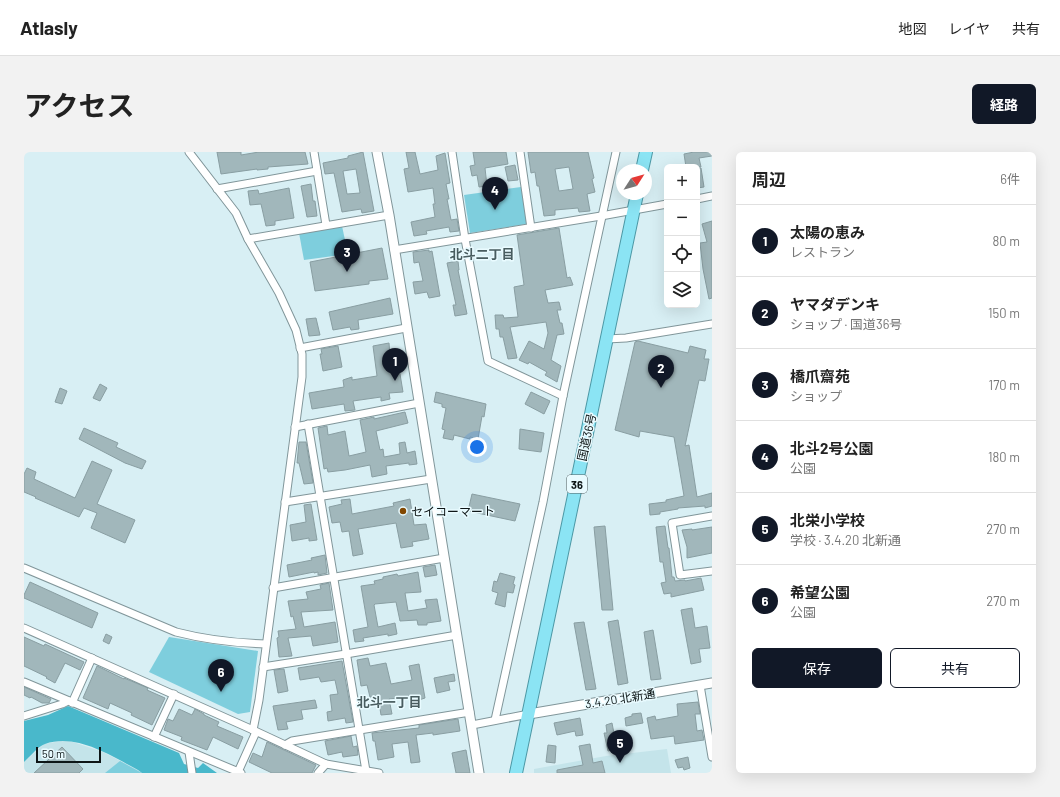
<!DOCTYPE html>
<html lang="ja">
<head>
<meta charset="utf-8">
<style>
	body { margin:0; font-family:Barlow,"Noto Sans JP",sans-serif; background:#f2f2f2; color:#222 }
	.controls { position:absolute; right:12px; top:12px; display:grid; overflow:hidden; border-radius:6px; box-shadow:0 4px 16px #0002 }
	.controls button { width:36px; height:36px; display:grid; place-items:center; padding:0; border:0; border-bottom:1px solid #e0e0e0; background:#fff; color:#222; font:20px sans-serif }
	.compass { position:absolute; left:592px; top:12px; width:36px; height:36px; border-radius:50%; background:#fff; box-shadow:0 4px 16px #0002; rotate:54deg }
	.scale { position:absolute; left:12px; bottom:10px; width:65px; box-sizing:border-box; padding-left:4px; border:2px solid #0e1617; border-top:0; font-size:11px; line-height:14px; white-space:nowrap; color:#0e1617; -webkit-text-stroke:3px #e9fbff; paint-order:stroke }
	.you { position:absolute; left:453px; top:295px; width:14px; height:14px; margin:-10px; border:3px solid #fff; border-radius:50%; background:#1a73e8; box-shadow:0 0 0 6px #1a73e833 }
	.badge { display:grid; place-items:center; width:26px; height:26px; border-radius:50%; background:#111827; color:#fff; font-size:13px; font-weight:700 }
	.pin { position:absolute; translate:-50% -33px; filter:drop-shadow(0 1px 2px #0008) }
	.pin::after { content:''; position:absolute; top:21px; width:14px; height:12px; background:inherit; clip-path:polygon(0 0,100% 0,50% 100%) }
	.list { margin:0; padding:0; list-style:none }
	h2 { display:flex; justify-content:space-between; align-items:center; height:52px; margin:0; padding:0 16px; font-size:17px }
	h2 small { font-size:13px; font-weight:400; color:#767676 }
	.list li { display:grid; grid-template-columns:26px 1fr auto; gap:12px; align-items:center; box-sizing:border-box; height:72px; padding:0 16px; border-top:1px solid #e0e0e0 }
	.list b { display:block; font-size:15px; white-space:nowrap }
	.list p { margin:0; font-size:13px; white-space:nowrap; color:#767676 }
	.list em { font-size:13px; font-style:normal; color:#767676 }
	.actions { display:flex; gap:8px; padding:12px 16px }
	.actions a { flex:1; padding:9px 0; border:1px solid #111827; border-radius:6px; text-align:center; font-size:14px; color:#111827 }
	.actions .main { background:#111827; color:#fff }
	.icon { flex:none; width:22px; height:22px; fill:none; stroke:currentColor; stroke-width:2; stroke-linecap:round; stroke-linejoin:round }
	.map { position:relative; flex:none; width:688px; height:621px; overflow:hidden; border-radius:6px }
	header { display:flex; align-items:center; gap:24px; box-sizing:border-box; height:56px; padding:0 20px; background:#fff; border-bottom:1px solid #e0e0e0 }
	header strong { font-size:19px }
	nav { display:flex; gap:22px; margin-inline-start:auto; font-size:14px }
	.intro { display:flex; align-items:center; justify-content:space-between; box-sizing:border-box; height:96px; padding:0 24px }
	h1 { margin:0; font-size:28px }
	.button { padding:10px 18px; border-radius:6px; background:#111827; color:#fff; font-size:14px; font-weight:700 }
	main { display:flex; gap:24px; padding:0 24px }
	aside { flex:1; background:#fff; border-radius:6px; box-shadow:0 4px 16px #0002 }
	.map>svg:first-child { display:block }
	.built { fill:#c4e4ea }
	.green { fill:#7ecedd }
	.forest { fill:#49b8cb }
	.building { fill:#a1b7bb; stroke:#899ea2; fill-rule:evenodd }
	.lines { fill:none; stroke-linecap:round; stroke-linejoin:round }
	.minor-casing { stroke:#81969a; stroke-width:9 }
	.tertiary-casing { stroke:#81969a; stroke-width:11 }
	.trunk-casing { stroke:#4c98a5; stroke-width:14 }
	.minor { stroke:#fff; stroke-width:7 }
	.tertiary { stroke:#fff; stroke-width:9 }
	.trunk { stroke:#8be4f4; stroke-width:12 }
	.poi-dot { fill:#824700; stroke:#e9fbff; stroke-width:1.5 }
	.labels { text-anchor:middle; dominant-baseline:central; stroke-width:3; stroke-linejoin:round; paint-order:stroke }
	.shield { fill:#e9fbff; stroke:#505b5d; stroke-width:1 }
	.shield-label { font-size:11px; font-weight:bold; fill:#0e1617 }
	.street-label { font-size:12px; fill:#0e1617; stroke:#e9fbff }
	.poi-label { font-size:12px; fill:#0e1617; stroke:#e9fbff; text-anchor:start }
	.neighbourhood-label { font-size:13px; font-weight:bold; fill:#485c5f; stroke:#e9fbff }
</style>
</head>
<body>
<header>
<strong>Atlasly</strong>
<nav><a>地図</a><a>レイヤ</a><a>共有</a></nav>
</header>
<div class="intro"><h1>アクセス</h1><a class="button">経路</a></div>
<main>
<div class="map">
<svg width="688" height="621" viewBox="0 0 688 621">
	<rect width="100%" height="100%" fill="#d8eff4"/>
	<g class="built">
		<polygon points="43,588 79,600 114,618 118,621 0,621 0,610 20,592"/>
		<polygon points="643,597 647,621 510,621 510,617 582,604"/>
	</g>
	<g class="green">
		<polygon points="497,35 503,72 446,81 440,43"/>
		<polygon points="318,74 324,102 280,108 275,81"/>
		<polygon points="145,485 234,499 226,560 214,562 125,520"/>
		<polygon points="96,609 118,621 81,621"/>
	</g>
	<path class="forest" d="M44 554 155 601 160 612 174 616 179 611 193 621H118L114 618C87 604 53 581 21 592 14 594 6 605 0 610V569L24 563Z"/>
	<g class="building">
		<polygon points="193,0 217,0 217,3 235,0 281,0 284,12 244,15 244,17 233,18 233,17 197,22"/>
		<path d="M339 0 350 59 338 61 337 57 318 60 310 21 301 22 299 11 324 6V4ZM332 17 336 41 323 42 319 19Z"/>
		<polygon points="382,0 391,0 396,22 414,18 412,4 421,1 426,31 422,32 425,47 423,47 427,68 433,67 435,79 426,80 425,75 402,79 403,82 390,84 387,70 411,65 409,52 411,52 409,36 384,40 380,17 385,16"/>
		<polygon points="449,0 482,0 484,12 461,16 463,34 455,35 453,23 448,24 446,14 451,13"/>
		<path d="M504 0H564L570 26 568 27 571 40 563 42 566 59 555 60 554 56 531 58V63L520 64 515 34H513L511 20 507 21ZM545 15 549 37 535 39 531 17Z"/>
		<polygon points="670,0 688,0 688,4 675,6 677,15 662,15 660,2"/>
		<polygon points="491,13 494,28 484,29 481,15"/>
		<polygon points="673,16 677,16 680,35 673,36"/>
		<polygon points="287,32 289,49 291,49 293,64 283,65 277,34"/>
		<polygon points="265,36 270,66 251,69 251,73 242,74 237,52 226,53 224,39 234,38 235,42"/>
		<polygon points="688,69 688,146 685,147 679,117 676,91 683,90 678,72"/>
		<polygon points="535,76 543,126 546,125 549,133 521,138 524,151 535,150 537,158 533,158 536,171 538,171 540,182 533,183 527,208 537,214 533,230 521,223 523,220 505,210 504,212 495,208 505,189 520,197 524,181 522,170 486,175 493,206 484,207 479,185 476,185 475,177 472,177 471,163 479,163 480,166 494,165 490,135 500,133 493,83"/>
		<polygon points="358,96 364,127 345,129 345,132 291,139 286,110"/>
		<polygon points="405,98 405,100 408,99 416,144 405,146 403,140 391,142 389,130 399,129 395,110 390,111 389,100"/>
		<polygon points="434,109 435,118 434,118 443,162 431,164 429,153 432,153 423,111"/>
		<polygon points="366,146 369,162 334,168 335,177 327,178 326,175 309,178 305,160"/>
		<polygon points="292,166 296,183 285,184 282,167"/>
		<polygon points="614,189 664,201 666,194 682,198 680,207 685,207 681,229 675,228 661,294 665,293 673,345 688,341 688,354 681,356 681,354 654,356 654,357 636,360 636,362 626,363 625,352 642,350 642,348 660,344 650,285 616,279 615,285 591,278 611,190"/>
		<polygon points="365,191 367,218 375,216 379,240 365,241 366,247 357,249 357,245 329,249 331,258 321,259 320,252 288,257 285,241 320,235 319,228 328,225 328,228 353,224 349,194"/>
		<polygon points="314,194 318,215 299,219 296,202 298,202 297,197"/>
		<polygon points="76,232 83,236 76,249 69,246"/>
		<polygon points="36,236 43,239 38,252 31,250"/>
		<polygon points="412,240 462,252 460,265 458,264 454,287 446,285 446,287 430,283 429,288 419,286 421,278 418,277 422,256 418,255 418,252 410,250"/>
		<polygon points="507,240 526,249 520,262 501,252"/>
		<polygon points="381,260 384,271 352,279 356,298 359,297 360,305 376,302 375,291 381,290 383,301 391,299 393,312 385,313 385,311 362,314 363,322 348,325 346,313 321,318 304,320 303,316 300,317 294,276 303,274 304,283 321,279 325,304 342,300 336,268 350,265 350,267"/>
		<polygon points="60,276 94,291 92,295 122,309 118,317 101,311 55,287"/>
		<polygon points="496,277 520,281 517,300 495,297"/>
		<polygon points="275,290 282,290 289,331 280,332 275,311 273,311"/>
		<polygon points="68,309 88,318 73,352 111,368 101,391 67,376 73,361 60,356 55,365 11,346 12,345 0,340 0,322 3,316 12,320 10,327 51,346"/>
		<polygon points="448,342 496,352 491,369 444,359"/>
		<polygon points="326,347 328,362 370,354 369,351 386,347 390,373 402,372 405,387 388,390 389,394 377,396 372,371 334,377 339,402 329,404 325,379 318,380 316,370 308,371 305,355 318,352 317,348"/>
		<polygon points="287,352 293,388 285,389 285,386 268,389 266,373 282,370 280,353"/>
		<polygon points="581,374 589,458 578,458 570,375"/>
		<polygon points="641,374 644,396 645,396 648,425 650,425 651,429 661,428 661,429 677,426 680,438 647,445 647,441 640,442 637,431 642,430 639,410 636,410 632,375"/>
		<polygon points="688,375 688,401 663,406 663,395 658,378 668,377 668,378"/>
		<polygon points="301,403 303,421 294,423 294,420 290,421 290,420 265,425 263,413 288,408 287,406"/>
		<polygon points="411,413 413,423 401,425 399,415"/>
		<polygon points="394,420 397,440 381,441 384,459 403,456 401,448 413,447 417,469 403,471 403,473 394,473 393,468 376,469 372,450 351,452 350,453 354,475 371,471 373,482 364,484 364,482 339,486 340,489 331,490 329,478 344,475 337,434 351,432 350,429 359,427 359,425 373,422 374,424"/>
		<polygon points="476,421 491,425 489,432 491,433 489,441 483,440 481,455 471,452 474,441 468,439 470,429 473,430"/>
		<polygon points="6,430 74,461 68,476 0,446 0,443"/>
		<polygon points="305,431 309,458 277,460 280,475 311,470 314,490 289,494 287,484 264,486 268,504 255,505 253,486 255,485 254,479 272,477 269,464 267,465 264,449 284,447 282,440 297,437 296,433"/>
		<polygon points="668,456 671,476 683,474 686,496 675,497 677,510 667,512 657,458"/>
		<polygon points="594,468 604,531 594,533 584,470"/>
		<polygon points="560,470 572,537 562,538 550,471"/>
		<polygon points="629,478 637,527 627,528 620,480"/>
		<polygon points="82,482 88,485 85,492 79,489"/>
		<polygon points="0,485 20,494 21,492 60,510 56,518 41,511 31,531 22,526 23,525 0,514"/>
		<polygon points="344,506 346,514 362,511 367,532 388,528 385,514 395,512 401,546 392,549 391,544 365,547 368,562 357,563 354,544 346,545 343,533 337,534 333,508"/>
		<polygon points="318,509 329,570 322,571 321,566 304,569 303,560 308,559 306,543 314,542 311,528 297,530 295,525 276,528 274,516"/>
		<polygon points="73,514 100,527 100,526 124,536 123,538 141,546 128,573 107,563 108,561 86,551 84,557 59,546"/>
		<polygon points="260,517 264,539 254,541 250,518"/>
		<polygon points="430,522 431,529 424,530 426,538 413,541 410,526"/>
		<polygon points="0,535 27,547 25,551 18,551 7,545 6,546 0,543"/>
		<polygon points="291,548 293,556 277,558 279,567 262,570 264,577 254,578 249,554"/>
		<polygon points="674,550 676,562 671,562 673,579 678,578 680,588 651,592 650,584 627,587 623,566 631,564 632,568 654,564 653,552"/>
		<polygon points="155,557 168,563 171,557 180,562 180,563 195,570 193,574 219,585 214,597 189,585 183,598 157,588 158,585 140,578 144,567 149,569"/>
		<polygon points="617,561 619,571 602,574 601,566 608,564 608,562"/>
		<polygon points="556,566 559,583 552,584 551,579 533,583 530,571"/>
		<polygon points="434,567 436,579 409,583 409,581 392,583 396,610 387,611 384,590 368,592 370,605 354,608 351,589 349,589 348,581 395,576 395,573"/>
		<polygon points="588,571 593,597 584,599 580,581 583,581 582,573"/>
		<polygon points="327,584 329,595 333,594 334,603 319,605 318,600 304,603 301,589"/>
		<polygon points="243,590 292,613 288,621 248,621 225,610 229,601 238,605"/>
		<polygon points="566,592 569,611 578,609 581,621 533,621 533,618 559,613 555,594"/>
		<polygon points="524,593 532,594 531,611 522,610"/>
		<polygon points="38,595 59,617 55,621 10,621"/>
		<polygon points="442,598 446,621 432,621 428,601"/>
		<polygon points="664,605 666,616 660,618 659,615 654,616 651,608"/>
	</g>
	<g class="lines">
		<g class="minor-casing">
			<g id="minor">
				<polyline points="165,0 212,61 224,87 255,141 272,178 278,202 278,225 235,548 229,578"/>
				<polyline points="290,0 302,73"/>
				<polyline points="428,0 441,87 464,209 539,244"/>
				<polyline points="496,0 507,76"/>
				<polyline points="193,37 293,19"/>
				<polyline points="673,47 688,44"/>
				<polyline points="224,87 365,63"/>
				<polyline points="370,98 577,64 643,52"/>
				<polyline points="583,187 602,186 688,172"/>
				<polyline points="276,196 382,176"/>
				<polyline points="284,272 342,619"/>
				<polyline points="271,275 395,251"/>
				<polyline points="261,350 407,327"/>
				<polyline points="688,364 648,371 656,423 688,419"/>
				<path d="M0 416 152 480C183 488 210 491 242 492"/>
				<polyline points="249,436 420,406"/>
				<polyline points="0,476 229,578 302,612 355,621"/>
				<polyline points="239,515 322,502 433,483"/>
				<polyline points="0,530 217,621"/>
				<polyline points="676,533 688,605"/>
				<polyline points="48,551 68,506"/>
				<polyline points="0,564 38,552 44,549"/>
				<polyline points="471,568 519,350 539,244 592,0"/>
				<polyline points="448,573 505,562"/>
				<polyline points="130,585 150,542"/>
				<polyline points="261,593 268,589 446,560"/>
				<polyline points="165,600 168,621"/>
				<polyline points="214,620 232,580"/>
				<polyline points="294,621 302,612"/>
			</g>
		</g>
		<g class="tertiary-casing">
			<g id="tertiary">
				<polyline points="353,0 365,63 455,621"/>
				<polyline points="505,562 688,531"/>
			</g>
		</g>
		<g class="trunk-casing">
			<g id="trunk">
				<polyline points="618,18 622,0"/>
				<polyline points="492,621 613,42"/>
			</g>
		</g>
		<use href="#minor" class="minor"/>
		<use href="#tertiary" class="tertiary"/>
		<use href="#trunk" class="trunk"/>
	</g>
	<circle class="poi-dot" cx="379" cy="359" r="4"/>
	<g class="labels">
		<rect class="shield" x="543" y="323" width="20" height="18" rx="3"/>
		<g class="shield-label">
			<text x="553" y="332">36</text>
		</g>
		<g class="street-label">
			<text transform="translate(562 285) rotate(-78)">国道36号</text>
			<text transform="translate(596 546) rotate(-9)">3.4.20 北新通</text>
		</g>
		<g class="poi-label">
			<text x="387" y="359">セイコーマート</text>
		</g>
		<g class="neighbourhood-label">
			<text x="458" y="102">北斗二丁目</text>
			<text x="365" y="550">北斗一丁目</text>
		</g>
	</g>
</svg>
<div class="controls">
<button>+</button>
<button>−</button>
<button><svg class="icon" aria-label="locate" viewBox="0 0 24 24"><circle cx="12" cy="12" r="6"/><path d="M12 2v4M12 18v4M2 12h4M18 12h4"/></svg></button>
<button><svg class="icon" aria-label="layers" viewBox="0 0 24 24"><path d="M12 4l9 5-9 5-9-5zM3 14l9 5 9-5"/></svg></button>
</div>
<svg class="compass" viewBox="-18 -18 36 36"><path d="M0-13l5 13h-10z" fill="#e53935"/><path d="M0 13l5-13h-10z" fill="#767676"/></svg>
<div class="scale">50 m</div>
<div class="you"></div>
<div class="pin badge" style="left:371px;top:229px">1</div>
<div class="pin badge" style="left:637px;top:236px">2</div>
<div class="pin badge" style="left:323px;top:120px">3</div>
<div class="pin badge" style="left:471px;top:58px">4</div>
<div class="pin badge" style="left:596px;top:611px">5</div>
<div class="pin badge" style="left:197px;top:540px">6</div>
</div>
<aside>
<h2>周辺<small>6件</small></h2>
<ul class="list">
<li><span class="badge">1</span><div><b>太陽の恵み</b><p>レストラン</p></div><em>80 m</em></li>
<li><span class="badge">2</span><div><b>ヤマダデンキ</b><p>ショップ · 国道36号</p></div><em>150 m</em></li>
<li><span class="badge">3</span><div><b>橋爪齋苑</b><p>ショップ</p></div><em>170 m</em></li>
<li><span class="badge">4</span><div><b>北斗2号公園</b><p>公園</p></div><em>180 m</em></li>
<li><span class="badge">5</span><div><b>北栄小学校</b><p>学校 · 3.4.20 北新通</p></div><em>270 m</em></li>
<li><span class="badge">6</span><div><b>希望公園</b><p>公園</p></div><em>270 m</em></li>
</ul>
<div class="actions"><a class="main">保存</a><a>共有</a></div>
</aside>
</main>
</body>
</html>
